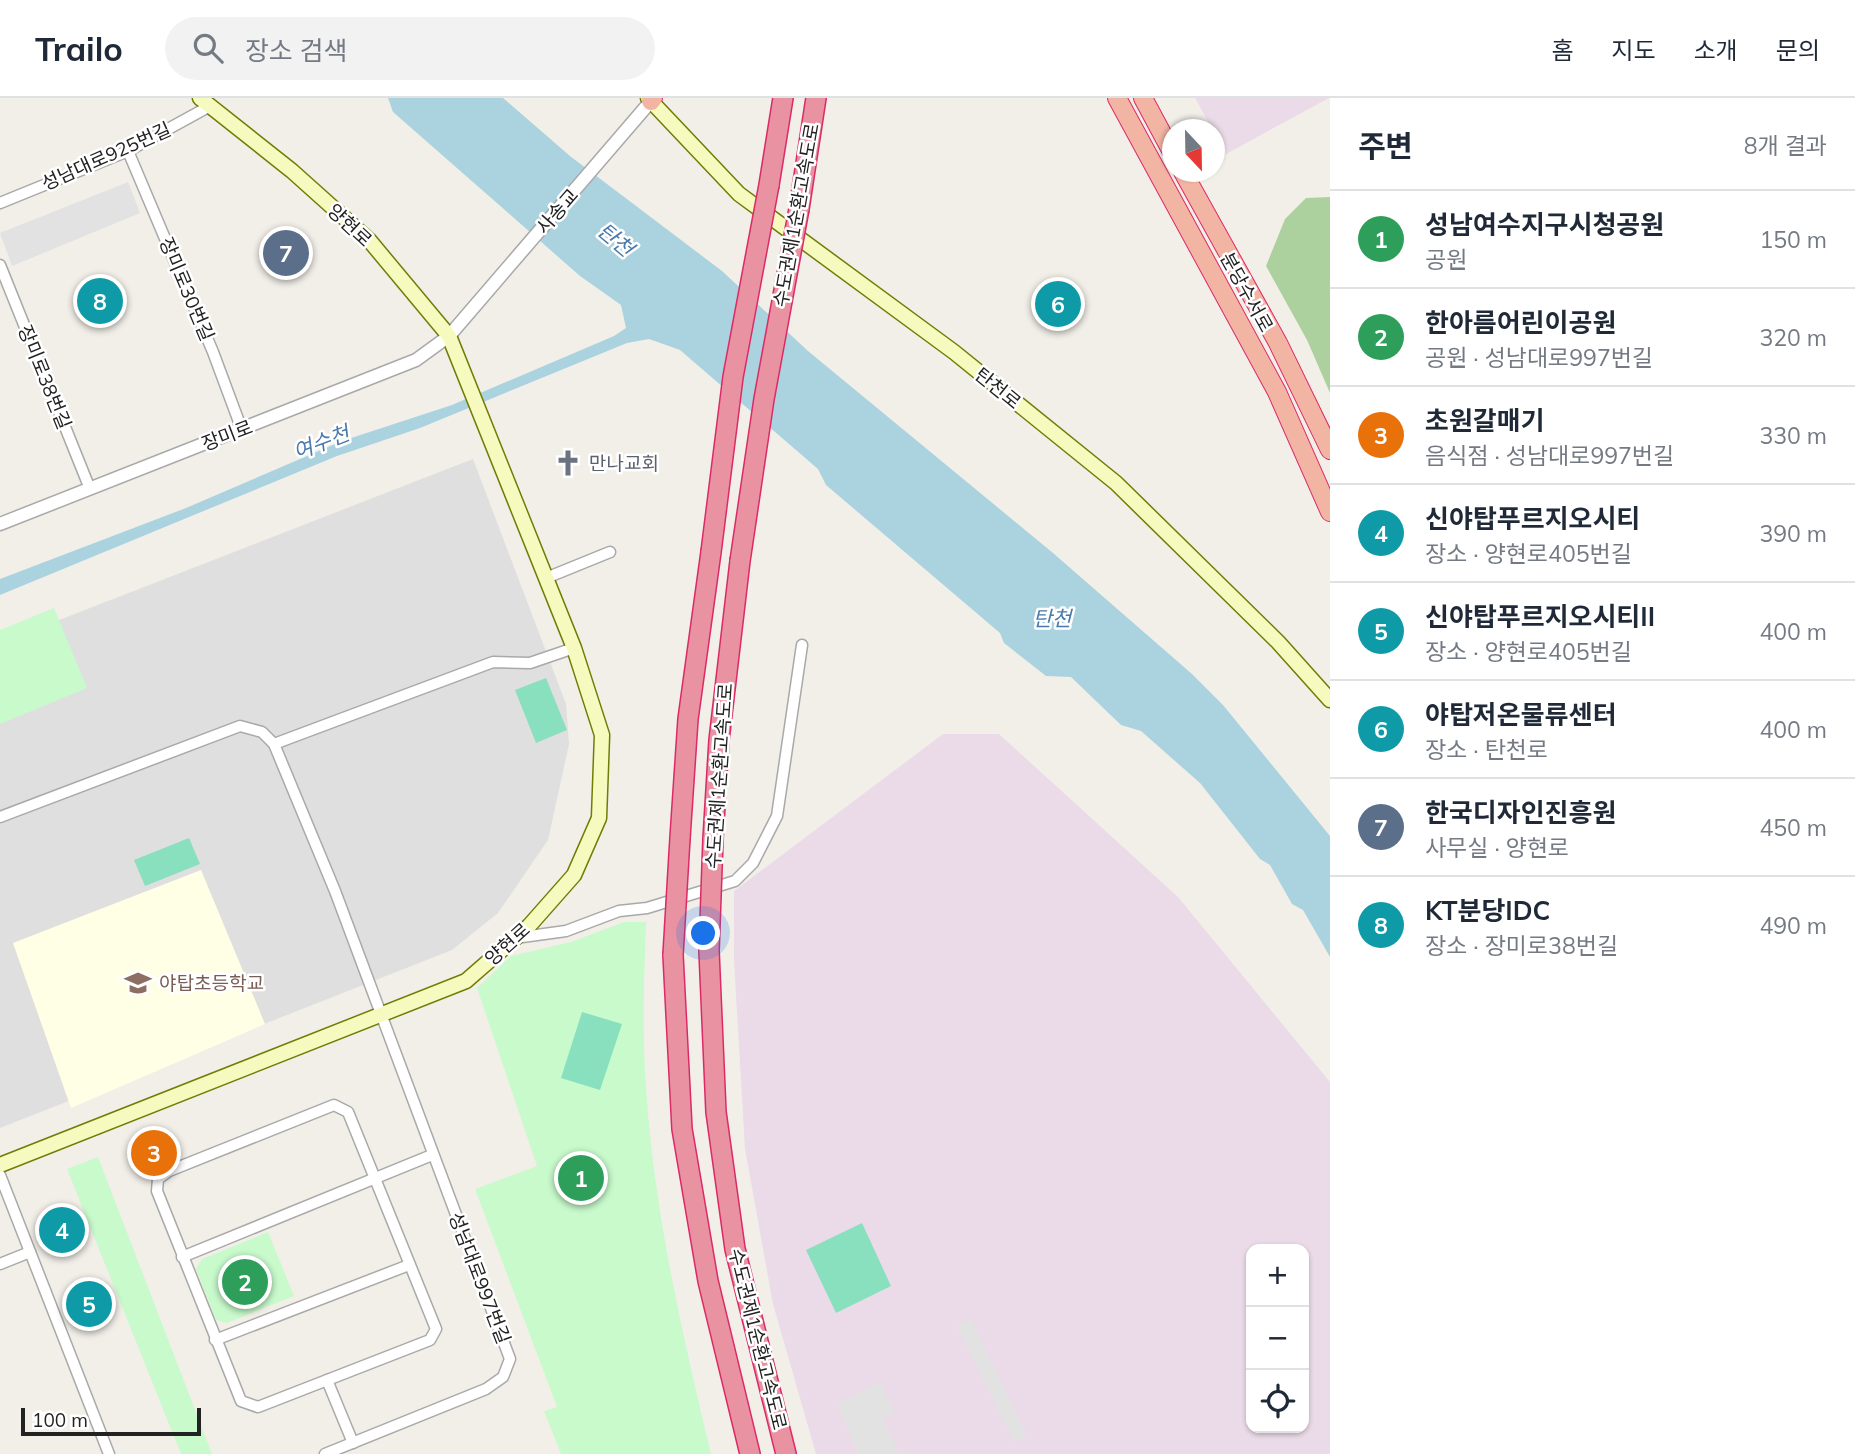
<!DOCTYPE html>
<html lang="ko">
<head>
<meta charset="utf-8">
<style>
	body { margin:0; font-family:Mulish,"Noto Sans KR",sans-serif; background:#f2f2f3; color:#1f2937 }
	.controls { position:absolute; right:21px; bottom:21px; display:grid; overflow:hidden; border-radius:14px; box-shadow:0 2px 5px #0004 }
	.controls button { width:63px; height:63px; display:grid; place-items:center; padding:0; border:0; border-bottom:2px solid #e0e1e3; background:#fff; color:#1f2937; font:35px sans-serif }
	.compass { position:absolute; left:1162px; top:21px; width:63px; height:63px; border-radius:50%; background:#fff; box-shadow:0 2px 5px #0004; rotate:158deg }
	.scale { position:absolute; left:21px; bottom:18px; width:180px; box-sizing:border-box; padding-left:7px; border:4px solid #222; border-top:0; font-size:19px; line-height:24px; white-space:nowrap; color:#222; -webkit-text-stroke:5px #fff; paint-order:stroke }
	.you { position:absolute; left:704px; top:836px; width:24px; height:24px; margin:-18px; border:5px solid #fff; border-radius:50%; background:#1a73e8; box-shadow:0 0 0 10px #1a73e833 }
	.badge { display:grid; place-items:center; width:46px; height:46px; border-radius:50%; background:#7c3aed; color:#fff; font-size:23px; font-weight:700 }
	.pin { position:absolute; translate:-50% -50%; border:4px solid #fff; box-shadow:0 2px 7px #0006 }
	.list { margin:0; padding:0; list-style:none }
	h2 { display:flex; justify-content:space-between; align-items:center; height:91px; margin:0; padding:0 28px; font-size:30px }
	h2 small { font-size:23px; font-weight:400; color:#747a83 }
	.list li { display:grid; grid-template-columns:46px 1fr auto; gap:21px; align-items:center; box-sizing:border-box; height:98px; padding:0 28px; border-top:2px solid #e0e1e3 }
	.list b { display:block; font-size:26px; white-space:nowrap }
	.list p { margin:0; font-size:23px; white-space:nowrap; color:#747a83 }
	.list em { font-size:23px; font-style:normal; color:#747a83 }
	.icon { flex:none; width:38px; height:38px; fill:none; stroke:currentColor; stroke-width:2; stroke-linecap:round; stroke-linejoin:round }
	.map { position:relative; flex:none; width:1330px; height:1356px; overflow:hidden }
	header { display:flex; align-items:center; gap:42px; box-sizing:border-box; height:98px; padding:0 35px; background:#fff; border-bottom:2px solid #e0e1e3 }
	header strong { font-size:33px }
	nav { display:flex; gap:38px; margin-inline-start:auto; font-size:24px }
	.search { width:490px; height:63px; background:#f2f2f3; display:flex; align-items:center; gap:18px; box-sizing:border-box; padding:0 24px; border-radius:38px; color:#747a83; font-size:26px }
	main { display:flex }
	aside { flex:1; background:#fff }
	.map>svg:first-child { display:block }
	.residential { fill:#e0dfdf }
	.industrial { fill:#ebdbe8; fill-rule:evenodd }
	.education { fill:#ffffe5 }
	.forest { fill:#add19e }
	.park { fill:#c8facc }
	.pitch { fill:#88e0be }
	.parking { fill:#e2e2e2 }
	.water { fill:#aad3df }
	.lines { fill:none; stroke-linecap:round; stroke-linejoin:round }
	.minor-casing { stroke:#a9a9a9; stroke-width:13 }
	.tertiary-casing { stroke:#a9a9a9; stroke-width:15 }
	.secondary-casing { stroke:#707d05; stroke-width:17 }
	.trunk-casing { stroke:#dc2a67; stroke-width:20 }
	.motorway-casing { stroke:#dc2a67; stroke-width:22 }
	.minor { stroke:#fff; stroke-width:10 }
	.tertiary { stroke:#fff; stroke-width:12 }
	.secondary { stroke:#f7fabf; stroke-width:14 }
	.trunk { stroke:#f2b4a3; stroke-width:18 }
	.motorway { stroke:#e892a2; stroke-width:19 }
	.motorway-bridge-casing { stroke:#dc2a67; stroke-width:22; stroke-linecap:butt }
	.motorway-bridge { stroke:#e892a2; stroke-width:19 }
	.labels { text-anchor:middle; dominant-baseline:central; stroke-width:5; stroke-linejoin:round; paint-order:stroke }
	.street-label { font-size:19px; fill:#222; stroke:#fff }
	.worship-label { font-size:19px; fill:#5b616d; stroke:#fff; text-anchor:start }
	.education-label { font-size:19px; fill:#785e54; stroke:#fff; text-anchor:start }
	.water-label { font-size:21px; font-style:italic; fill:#4a7aab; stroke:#fff }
</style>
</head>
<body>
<header>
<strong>Trailo</strong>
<div class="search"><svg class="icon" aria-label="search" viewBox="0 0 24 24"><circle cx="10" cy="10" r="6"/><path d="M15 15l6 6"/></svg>장소 검색</div>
<nav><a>홈</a><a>지도</a><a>소개</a><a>문의</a></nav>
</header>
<main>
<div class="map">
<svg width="1330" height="1356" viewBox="0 0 1330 1356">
	<rect width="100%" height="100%" fill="#f2efe9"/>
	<polygon class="residential" points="473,361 566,606 569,646 548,742 498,815 452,852 0,1030 0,545"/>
	<g class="industrial">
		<polygon points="1195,0 1329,0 1226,56"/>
		<path d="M943 636H999L1178 799 1330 984V1356H816L773 1206 745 1051 734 863V793ZM1251 1151H1304V1330H1251Z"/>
	</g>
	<polygon class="education" points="201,772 265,926 71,1010 13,845"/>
	<polygon class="forest" points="1330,99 1330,295 1307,242 1266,168 1285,121 1306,100"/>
	<g class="park">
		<polygon points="54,510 87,590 0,626 0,532"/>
		<path d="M624 824H646C644 879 642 934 646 989 654 1113 682 1235 711 1356H561L544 1313 557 1309 475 1091 537 1068 477 890 511 858 571 844Z"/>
		<polygon points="98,1059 212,1356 181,1356 67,1071"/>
		<polygon points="268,1134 294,1198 227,1225 216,1222 196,1171 202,1161"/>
	</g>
	<g class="pitch">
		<polygon points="546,580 567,632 536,645 515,592"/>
		<polygon points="189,740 200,766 145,788 134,762"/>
		<polygon points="582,914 622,926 600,992 561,980"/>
		<polygon points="862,1125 891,1188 836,1215 806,1152"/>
	</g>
	<g class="parking">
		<polygon points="128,84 140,115 12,168 0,135"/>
		<polygon points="971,1221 1027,1338 1014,1344 956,1227"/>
		<polygon points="880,1284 895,1315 883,1321 899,1356 858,1356 837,1306"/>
	</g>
	<polygon class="water" points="388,0 503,0 570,58 722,173 808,253 1053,455 1192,576 1223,607 1330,738 1330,859 1303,812 1292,806 1270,767 1260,761 1200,685 1141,633 1121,627 1071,579 1046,578 1004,545 1000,535 826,387 818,371 680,252 649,241 627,245 420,330 337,358 0,497 0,481 186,410 342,343 452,307 614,238 626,230 621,207 580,178 393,14"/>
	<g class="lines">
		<g class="minor-casing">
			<g id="minor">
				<polyline points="128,53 213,254 242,332"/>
				<polyline points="0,105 128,53 210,8"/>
				<polyline points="0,167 90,391"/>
				<polyline points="546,480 610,454"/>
				<polyline points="274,646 335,793 510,1261 503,1279 486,1291 325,1356"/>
				<polyline points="0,719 240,628 262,634 274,646 493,564 530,565 574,550"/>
				<polyline points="515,840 566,833 619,813 647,810 735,783 753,765 777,718 802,547"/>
				<polygon points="334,1007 348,1014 436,1231 430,1242 258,1309 241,1303 157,1093 158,1081 169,1073"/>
				<polyline points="0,1077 109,1356"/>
				<polyline points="182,1159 432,1057"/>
				<polyline points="0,1166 30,1154"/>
				<polyline points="215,1242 409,1167"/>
				<polyline points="327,1282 353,1345"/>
			</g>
		</g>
		<g class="tertiary-casing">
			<polyline id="tertiary" points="0,426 416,262 449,238 651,3"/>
		</g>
		<g class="secondary-casing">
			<g id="secondary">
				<polyline points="648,0 739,96 954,254 1116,385 1278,544 1330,602"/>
				<polyline points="0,1067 466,883 529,828 574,777 599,720 602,637 574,550 449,238 369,142 292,73 200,0"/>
			</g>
		</g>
		<g class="trunk-casing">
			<g id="trunk">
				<polyline points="1117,0 1277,294 1330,414"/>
				<polyline points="1143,0 1172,54"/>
				<polyline points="651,3 653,0"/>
				<polyline points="1183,74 1278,245 1330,352"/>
			</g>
		</g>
		<g class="motorway-casing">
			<g id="motorway">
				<polyline points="769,87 783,0"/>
				<polyline points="799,111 816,0"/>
				<polyline points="680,740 688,621 711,454"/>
				<polyline points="713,741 719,642 740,463"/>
				<polyline points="709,853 716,1014 735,1151 786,1356"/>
				<polyline points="673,857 682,1031 708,1183 750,1356"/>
			</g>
		</g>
		<use href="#minor" class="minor"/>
		<use href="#tertiary" class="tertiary"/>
		<use href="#secondary" class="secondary"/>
		<use href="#trunk" class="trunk"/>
		<use href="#motorway" class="motorway"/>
		<g class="motorway-bridge-casing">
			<g id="motorway-bridge">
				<polyline points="711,454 733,279 769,87"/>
				<polyline points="740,463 764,301 799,111"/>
				<polyline points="709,853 713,741"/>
				<polyline points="673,857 680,740"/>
			</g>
		</g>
		<use href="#motorway-bridge" class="motorway-bridge"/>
	</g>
	<defs>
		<g id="church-bare" transform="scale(2.1)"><path d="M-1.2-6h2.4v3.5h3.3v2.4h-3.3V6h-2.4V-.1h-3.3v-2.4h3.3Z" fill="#6b7280" stroke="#fff" stroke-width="2.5" paint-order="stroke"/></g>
		<g id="school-bare" transform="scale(2.1)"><path d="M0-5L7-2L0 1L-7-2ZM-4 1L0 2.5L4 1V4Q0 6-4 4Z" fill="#8d6e63" stroke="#fff" stroke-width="2.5" paint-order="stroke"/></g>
	</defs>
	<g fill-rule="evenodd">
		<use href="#church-bare" x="568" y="365"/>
		<use href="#school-bare" x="138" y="885"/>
	</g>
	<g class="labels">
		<g class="street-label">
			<text transform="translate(106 58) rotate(-24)">성남대로925번길</text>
			<text transform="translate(557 113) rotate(-49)">사송교</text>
			<text transform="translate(796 117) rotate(-80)">수도권제1순환고속도로</text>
			<text transform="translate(350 127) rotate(43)">양현로</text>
			<text transform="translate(187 191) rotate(67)">장미로30번길</text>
			<text transform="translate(1247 194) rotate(61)">분당수서로</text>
			<text transform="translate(45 279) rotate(68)">장미로38번길</text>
			<text transform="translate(998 290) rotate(39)">탄천로</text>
			<text transform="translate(227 337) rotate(-21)">장미로</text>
			<text transform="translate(719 678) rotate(-86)">수도권제1순환고속도로</text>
			<text transform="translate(507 846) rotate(-42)">양현로</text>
			<text transform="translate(480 1180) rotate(69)">성남대로997번길</text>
			<text transform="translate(758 1241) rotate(76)">수도권제1순환고속도로</text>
		</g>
		<g class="worship-label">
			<text x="589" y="365">만나교회</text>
		</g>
		<g class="education-label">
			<text x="159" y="885">야탑초등학교</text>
		</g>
		<g class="water-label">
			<text transform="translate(616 141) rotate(40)">탄천</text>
			<text transform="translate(321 344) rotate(-21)">여수천</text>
			<text x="1052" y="520">탄천</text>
		</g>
	</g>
</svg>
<div class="controls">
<button>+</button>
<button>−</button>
<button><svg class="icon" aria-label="locate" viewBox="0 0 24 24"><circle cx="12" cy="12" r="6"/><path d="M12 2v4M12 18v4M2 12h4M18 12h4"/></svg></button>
</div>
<svg class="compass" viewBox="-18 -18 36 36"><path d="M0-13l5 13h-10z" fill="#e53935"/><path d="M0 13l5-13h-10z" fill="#747a83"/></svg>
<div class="scale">100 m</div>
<div class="you"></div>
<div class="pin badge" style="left:581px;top:1080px;background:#2e9e5b">1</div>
<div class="pin badge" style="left:245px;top:1184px;background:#2e9e5b">2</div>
<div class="pin badge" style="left:154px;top:1055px;background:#e8710a">3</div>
<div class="pin badge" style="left:62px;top:1132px;background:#0f9aa8">4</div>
<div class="pin badge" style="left:89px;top:1206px;background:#0f9aa8">5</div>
<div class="pin badge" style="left:1058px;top:206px;background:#0f9aa8">6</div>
<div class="pin badge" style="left:286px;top:155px;background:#5c6f8a">7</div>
<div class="pin badge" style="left:100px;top:203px;background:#0f9aa8">8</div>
</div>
<aside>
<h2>주변<small>8개 결과</small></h2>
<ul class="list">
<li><span class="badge" style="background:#2e9e5b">1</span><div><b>성남여수지구시청공원</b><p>공원</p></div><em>150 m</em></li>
<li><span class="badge" style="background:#2e9e5b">2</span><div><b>한아름어린이공원</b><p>공원 · 성남대로997번길</p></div><em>320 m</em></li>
<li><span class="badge" style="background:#e8710a">3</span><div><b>초원갈매기</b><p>음식점 · 성남대로997번길</p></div><em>330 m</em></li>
<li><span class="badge" style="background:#0f9aa8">4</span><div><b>신야탑푸르지오시티</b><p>장소 · 양현로405번길</p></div><em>390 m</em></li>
<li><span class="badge" style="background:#0f9aa8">5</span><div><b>신야탑푸르지오시티II</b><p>장소 · 양현로405번길</p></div><em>400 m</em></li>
<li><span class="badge" style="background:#0f9aa8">6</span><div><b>야탑저온물류센터</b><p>장소 · 탄천로</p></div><em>400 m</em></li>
<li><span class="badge" style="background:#5c6f8a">7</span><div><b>한국디자인진흥원</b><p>사무실 · 양현로</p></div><em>450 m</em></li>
<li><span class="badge" style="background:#0f9aa8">8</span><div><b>KT분당IDC</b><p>장소 · 장미로38번길</p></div><em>490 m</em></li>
</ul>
</aside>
</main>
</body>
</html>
